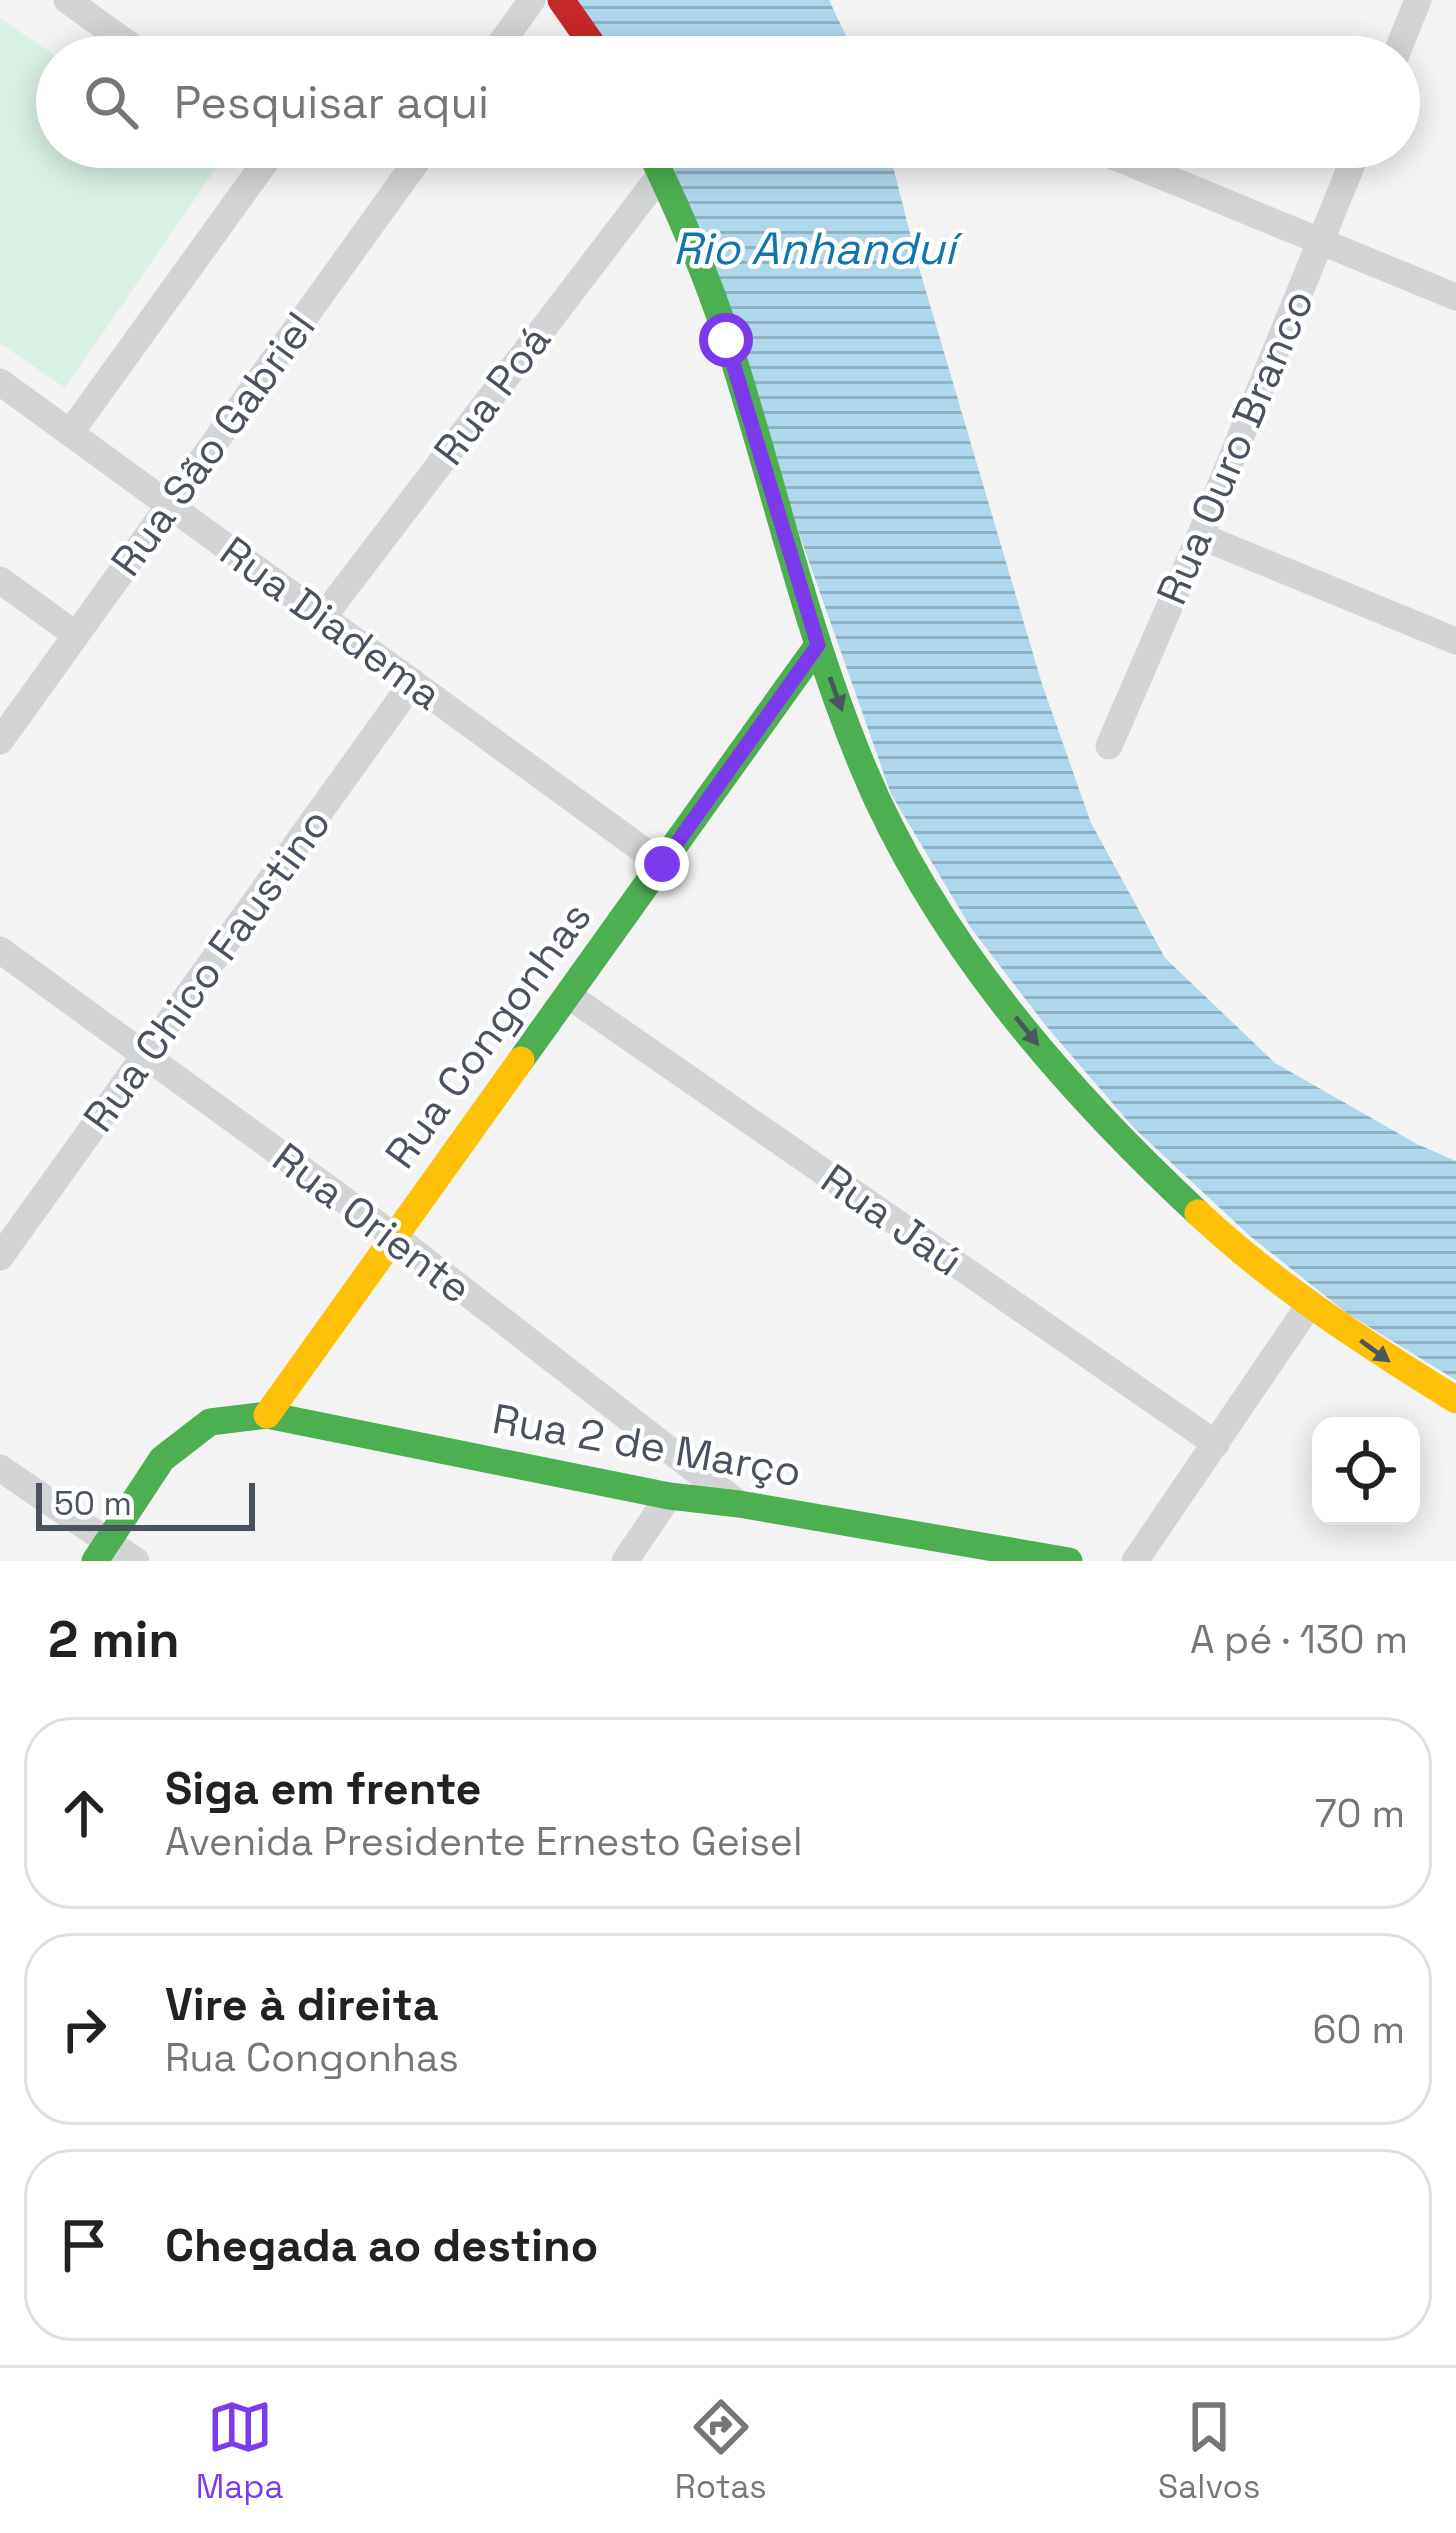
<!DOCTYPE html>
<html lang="pt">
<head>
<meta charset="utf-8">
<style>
	body { margin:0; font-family:"Space Grotesk",sans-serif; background:#f2f2f2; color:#222 }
	.controls { position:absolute; right:36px; bottom:36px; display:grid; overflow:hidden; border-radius:24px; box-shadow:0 6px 30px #0003 }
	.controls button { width:108px; height:108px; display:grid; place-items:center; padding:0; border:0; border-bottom:3px solid #e0e0e0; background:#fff; color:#222; font:60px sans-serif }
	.scale { position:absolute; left:36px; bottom:30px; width:219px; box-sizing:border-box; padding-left:12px; border:6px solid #4a5260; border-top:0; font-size:33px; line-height:42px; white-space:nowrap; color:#4a5260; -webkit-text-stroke:9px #fff; paint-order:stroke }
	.stop { position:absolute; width:36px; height:36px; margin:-27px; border:9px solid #7c3aed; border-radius:50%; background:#fff }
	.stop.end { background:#7c3aed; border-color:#fff; box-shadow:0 3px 12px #0008 }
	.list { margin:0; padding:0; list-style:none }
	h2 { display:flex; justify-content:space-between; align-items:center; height:156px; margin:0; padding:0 48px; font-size:51px }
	h2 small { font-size:39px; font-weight:400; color:#767676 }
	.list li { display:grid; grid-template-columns:78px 1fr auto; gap:36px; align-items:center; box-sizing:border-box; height:192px; margin:0 24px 24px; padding:0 24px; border:3px solid #e0e0e0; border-radius:48px }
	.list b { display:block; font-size:45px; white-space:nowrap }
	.list p { margin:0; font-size:39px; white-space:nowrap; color:#767676 }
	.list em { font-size:39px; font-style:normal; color:#767676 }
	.icon { flex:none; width:66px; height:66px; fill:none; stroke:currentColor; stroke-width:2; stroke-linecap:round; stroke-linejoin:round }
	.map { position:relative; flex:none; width:1456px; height:1561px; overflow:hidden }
	.search { position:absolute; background:#fff; box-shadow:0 6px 30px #0003; left:36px; right:36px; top:36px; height:132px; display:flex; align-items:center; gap:30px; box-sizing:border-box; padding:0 42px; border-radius:66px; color:#767676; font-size:45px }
	.sheet { height:804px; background:#fff }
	nav { display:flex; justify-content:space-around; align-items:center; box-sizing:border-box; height:168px; border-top:3px solid #e0e0e0; background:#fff; font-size:33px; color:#767676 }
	nav a { display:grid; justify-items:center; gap:6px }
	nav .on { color:#7c3aed }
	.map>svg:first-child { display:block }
	.green { fill:#d9f1e5 }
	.water { fill:url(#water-rules) }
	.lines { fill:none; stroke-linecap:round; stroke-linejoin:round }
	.street { stroke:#d2d4d6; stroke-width:27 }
	.fast { stroke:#4caf50; stroke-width:27 }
	.slow { stroke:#ffc107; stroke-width:27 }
	.jam { stroke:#c62828; stroke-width:27 }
	.oneway { fill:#4a575f }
	.route { stroke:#7c3aed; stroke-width:15 }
	.labels { text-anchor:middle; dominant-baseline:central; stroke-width:9; stroke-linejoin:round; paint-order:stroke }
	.street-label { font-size:42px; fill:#4a5260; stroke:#fff }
	.water-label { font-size:45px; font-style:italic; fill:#1176ac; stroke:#fff }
</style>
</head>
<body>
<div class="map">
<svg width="1456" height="1561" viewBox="0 0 1456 1561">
	<defs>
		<pattern id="water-rules" width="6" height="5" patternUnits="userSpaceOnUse" patternTransform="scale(3)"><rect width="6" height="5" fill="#afd8ed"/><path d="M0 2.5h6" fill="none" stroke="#90b2c3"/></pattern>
	</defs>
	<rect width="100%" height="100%" fill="#f3f3f3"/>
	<polygon class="green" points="0,18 57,57 57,147 186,147 216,168 65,388 0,343"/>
	<g class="water">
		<polygon points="568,0 829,0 856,57 612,57"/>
		<polygon points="663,147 888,147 917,261 1042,684 1091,823 1165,958 1275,1063 1417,1144 1456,1161 1456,1380 1348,1314 1250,1236 1134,1128 1046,1026 971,928 891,794"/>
	</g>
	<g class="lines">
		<g class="street">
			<polyline points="67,0 146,57"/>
			<polyline points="491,57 532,0"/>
			<polyline points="1395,57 1418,0"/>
			<polyline points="1091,147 1456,297"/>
			<polyline points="0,382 662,864"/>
			<polyline points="70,433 274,150 269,147"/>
			<polyline points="1200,536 1456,641"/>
			<polyline points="0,580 76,635"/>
			<polyline points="323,617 662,173"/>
			<polyline points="0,741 427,147"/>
			<polyline points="1109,746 1200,536 1359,147"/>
			<polyline points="0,950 395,1237 739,1504"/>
			<polyline points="568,995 1216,1444"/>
			<polyline points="0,1257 413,682"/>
			<polyline points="0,1468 136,1561"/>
			<polyline points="625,1561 669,1496"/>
			<polyline points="1135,1561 1310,1304"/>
		</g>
		<g class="fast">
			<path d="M648 147C677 207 704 268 725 332 772 476 804 625 862 765 934 939 1062 1086 1198 1213"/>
			<polyline points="521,1060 818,645"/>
			<polyline points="95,1561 162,1459 210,1422 267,1415 669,1496 739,1504 1069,1561"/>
		</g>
		<g class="slow">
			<path d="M1198 1213C1276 1286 1366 1344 1456 1400"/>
			<polyline points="267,1415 521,1060"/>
		</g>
		<polyline class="jam" points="561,0 601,57"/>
	</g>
	<defs><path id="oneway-solid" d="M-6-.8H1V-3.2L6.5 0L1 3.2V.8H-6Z" transform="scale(3)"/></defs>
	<g class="oneway">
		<use href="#oneway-solid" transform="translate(836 694) rotate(70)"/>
		<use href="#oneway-solid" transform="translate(1027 1031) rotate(51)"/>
		<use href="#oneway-solid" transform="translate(1375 1351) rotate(36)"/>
	</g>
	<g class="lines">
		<polyline class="route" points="662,864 818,645 726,340"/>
	</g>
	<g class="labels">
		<g class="street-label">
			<text transform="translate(492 395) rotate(-53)">Rua Poá</text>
			<text transform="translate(213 444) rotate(-54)">Rua São Gabriel</text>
			<text transform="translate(1235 447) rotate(-67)">Rua Ouro Branco</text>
			<text transform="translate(331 623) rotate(36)">Rua Diadema</text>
			<text transform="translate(207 970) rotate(-54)">Rua Chico Faustino</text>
			<text transform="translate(488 1035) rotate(-54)">Rua Congonhas</text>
			<text transform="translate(892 1220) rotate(35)">Rua Jaú</text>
			<text transform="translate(372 1223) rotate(37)">Rua Oriente</text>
			<text transform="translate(647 1445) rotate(10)">Rua 2 de Março</text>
		</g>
		<g class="water-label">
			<text x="814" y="248">Rio Anhanduí</text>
		</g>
	</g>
</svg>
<div class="controls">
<button><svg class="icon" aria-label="locate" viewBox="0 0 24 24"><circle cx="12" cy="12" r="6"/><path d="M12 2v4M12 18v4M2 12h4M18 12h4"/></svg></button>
</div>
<div class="scale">50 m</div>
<div class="stop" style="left:726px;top:340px"></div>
<div class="stop end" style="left:662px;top:864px"></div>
<div class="search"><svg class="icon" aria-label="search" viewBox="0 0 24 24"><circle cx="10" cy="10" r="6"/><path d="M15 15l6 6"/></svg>Pesquisar aqui</div>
</div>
<section class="sheet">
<h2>2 min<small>A pé · 130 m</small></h2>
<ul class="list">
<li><svg class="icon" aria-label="ahead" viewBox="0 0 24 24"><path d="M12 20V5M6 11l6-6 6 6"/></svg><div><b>Siga em frente</b><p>Avenida Presidente Ernesto Geisel</p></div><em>70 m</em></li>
<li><svg class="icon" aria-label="right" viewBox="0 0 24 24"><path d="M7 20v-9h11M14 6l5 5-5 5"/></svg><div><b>Vire à direita</b><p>Rua Congonhas</p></div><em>60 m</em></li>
<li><svg class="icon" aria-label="arrive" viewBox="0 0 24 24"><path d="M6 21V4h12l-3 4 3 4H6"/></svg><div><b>Chegada ao destino</b></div></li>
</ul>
</section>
<nav>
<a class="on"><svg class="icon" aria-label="map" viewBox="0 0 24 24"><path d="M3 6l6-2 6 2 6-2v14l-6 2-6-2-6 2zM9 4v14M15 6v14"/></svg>Mapa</a>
<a><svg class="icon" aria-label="directions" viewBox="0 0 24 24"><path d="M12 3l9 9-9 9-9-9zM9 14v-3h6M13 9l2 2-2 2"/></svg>Rotas</a>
<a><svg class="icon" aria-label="saved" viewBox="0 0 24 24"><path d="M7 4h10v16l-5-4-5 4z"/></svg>Salvos</a>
</nav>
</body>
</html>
